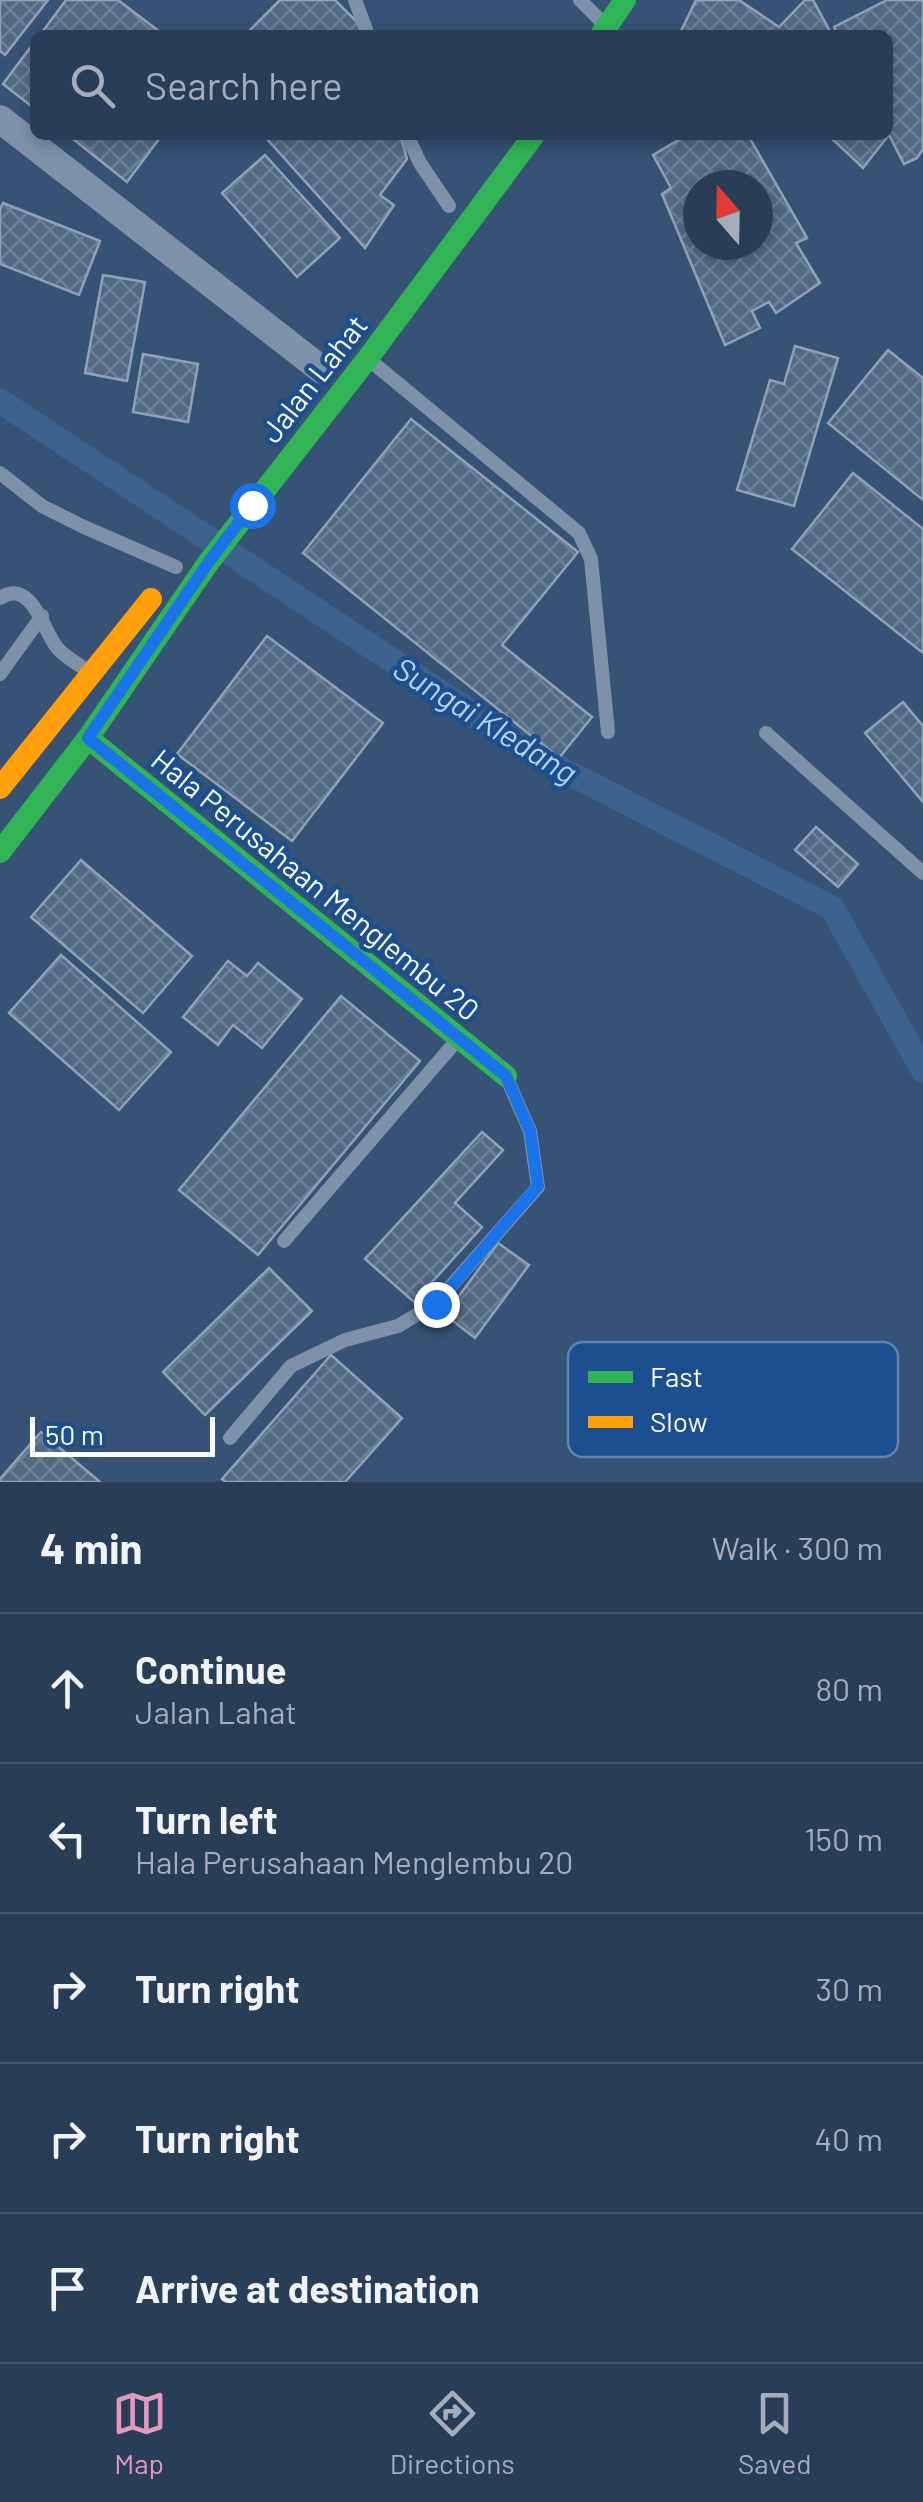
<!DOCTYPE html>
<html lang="en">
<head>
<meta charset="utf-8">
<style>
	body { margin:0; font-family:Barlow,sans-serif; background:#344961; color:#f1f3f6 }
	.compass { position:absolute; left:683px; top:170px; width:90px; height:90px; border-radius:50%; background:#283e57; box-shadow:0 5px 15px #0003; rotate:340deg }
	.scale { position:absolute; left:30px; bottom:25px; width:185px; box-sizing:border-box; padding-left:10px; border:5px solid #fff; border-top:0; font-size:28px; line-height:35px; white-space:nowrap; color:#fff; -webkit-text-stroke:8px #1b4f8f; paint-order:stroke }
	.stop { position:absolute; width:30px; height:30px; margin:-22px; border:8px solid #1a73e8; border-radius:50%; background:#fff }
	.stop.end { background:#1a73e8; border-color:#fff; box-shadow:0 2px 10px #0008 }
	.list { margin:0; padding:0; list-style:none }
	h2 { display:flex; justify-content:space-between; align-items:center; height:130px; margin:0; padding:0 40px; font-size:42px }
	h2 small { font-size:32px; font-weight:400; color:#a5aeba }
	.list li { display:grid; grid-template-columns:65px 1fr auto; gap:30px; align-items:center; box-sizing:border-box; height:150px; padding:0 40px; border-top:2px solid #44576d }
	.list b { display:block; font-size:38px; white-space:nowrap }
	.list p { margin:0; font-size:32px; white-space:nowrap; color:#a5aeba }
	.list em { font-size:32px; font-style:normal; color:#a5aeba }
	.icon { flex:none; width:55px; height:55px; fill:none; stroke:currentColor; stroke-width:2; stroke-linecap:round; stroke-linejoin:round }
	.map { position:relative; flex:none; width:923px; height:1482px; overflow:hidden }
	.search { position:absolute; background:#283e57; box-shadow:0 5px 15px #0003; left:30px; right:30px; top:30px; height:110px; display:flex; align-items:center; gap:25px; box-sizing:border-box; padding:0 35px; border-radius:15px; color:#a5aeba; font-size:38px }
	.sheet { height:880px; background:#283e57 }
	nav { display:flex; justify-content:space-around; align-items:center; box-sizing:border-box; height:140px; border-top:2px solid #44576d; background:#283e57; font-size:28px; color:#a5aeba }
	nav a { display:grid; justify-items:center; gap:5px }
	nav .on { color:#e797bd }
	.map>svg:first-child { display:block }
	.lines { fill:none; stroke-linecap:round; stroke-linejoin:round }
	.canal { stroke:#3b618d; stroke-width:25 }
	.building { fill:url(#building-cross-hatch); stroke:#92a2b6; stroke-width:2.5; fill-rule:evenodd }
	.lane { stroke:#7d92a8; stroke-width:14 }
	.street { stroke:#7d92a8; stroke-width:28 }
	.fast { stroke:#30b455; stroke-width:22 }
	.slow { stroke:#ff9f0a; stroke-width:22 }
	.route { stroke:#1a73e8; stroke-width:12 }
	.labels { text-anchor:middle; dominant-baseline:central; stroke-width:9; stroke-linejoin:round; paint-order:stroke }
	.street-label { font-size:30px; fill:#fff; stroke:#1b4f8f }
	.water-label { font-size:32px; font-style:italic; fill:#b5d3f5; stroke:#1b4f8f }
	.key { fill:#1b4f8f; stroke:#5f84b1; stroke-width:2.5 }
	.key-label { font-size:28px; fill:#fff }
</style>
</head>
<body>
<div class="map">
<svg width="923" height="1482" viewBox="0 0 923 1482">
	<defs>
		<pattern id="building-cross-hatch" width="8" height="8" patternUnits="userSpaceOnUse" patternTransform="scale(2.5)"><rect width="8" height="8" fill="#526984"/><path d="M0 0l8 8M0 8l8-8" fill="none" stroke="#6c8096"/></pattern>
	</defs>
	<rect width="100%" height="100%" fill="#365274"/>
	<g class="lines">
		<polyline class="canal" points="0,401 540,758 832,908 923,1070"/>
	</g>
	<g class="building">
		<polygon points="0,0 48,0 5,55 0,51"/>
		<polygon points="66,0 118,0 164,35 40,35"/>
		<polygon points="280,0 335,0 363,28 356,35 245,35"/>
		<polygon points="696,0 739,0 779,27 805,0 813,0 832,35 679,35"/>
		<polygon points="887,0 923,0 923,149 917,158 904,164 888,133 888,35 838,35 834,27"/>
		<polygon points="35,41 35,109 3,84"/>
		<polygon points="68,135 162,135 127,182"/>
		<polygon points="271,135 400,135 407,159 380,195 394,205 365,248 267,139"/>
		<path d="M687 135H748L807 238 796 243 820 283 776 313 769 302 752 311 760 328 725 345 662 194 671 188 653 155ZM698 185H758V245H698Z"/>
		<polygon points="828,135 887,135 888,136 863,168"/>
		<polygon points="265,155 340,238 297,277 222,193"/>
		<polygon points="3,203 100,241 79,295 0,264 0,209"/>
		<polygon points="103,275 145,282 127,381 85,373"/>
		<polygon points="795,346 838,358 794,506 737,490 770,380 784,384"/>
		<polygon points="888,350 923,378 923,500 828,423"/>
		<polygon points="143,354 198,364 188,422 133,412"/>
		<polygon points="411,419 578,552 502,645 592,717 559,758 303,553"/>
		<polygon points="853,473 923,529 923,653 792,549"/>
		<polygon points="267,636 383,723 292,841 177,754"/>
		<polygon points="903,702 923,726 923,802 865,733"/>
		<polygon points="816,827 858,864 838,887 795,850"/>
		<polygon points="81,860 192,956 143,1013 31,917"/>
		<polygon points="61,955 171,1052 119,1110 9,1013"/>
		<polygon points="228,961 247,976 258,963 302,999 262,1048 233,1025 218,1045 183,1017"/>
		<polygon points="341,996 420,1061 258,1255 179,1190"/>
		<polygon points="482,1132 503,1150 455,1203 482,1227 414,1302 365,1259"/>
		<polygon points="498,1243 529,1265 475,1338 445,1315"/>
		<polygon points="269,1268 312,1311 205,1415 163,1372"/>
		<polygon points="331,1355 402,1418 345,1482 226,1482 222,1479"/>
		<polygon points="41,1432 100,1482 0,1482 0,1479"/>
	</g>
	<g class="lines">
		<g class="lane">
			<polyline points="355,0 368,35"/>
			<polyline points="580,0 603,23"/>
			<polyline points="407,135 420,163 449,206"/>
			<polyline points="372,362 579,533 591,559 608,732"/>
			<polyline points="0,473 42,506 84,527 176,567"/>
			<path d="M0 598C33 577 44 635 59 650 67 658 77 663 86 670"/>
			<polyline points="0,674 42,616"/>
			<polyline points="766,733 923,873"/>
			<polyline points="284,1241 458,1039"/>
			<polyline points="230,1438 291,1366 345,1340 398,1326 436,1303 538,1187 530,1131 508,1081"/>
		</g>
		<polyline class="street" points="0,119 322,370"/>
		<g class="fast">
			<polyline points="601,35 625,0"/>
			<polyline points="88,738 506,1076"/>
			<polyline points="0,852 88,738 208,563 368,358 534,135"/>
		</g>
		<polyline class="slow" points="0,788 151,599"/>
	</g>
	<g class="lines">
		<polyline class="route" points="252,505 208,563 88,738 506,1076 530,1131 538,1186 436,1304"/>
	</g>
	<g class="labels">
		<g class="street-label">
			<text transform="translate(313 378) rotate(-52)">Jalan Lahat</text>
			<text transform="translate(316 884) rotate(39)">Hala Perusahaan Menglembu 20</text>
		</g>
		<g class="water-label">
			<text transform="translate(486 719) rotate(32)">Sungai Kledang</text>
		</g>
	</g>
	<rect x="568" y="1342" width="330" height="115" rx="15" class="key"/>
	<rect x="588" y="1371" width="45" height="12" fill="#30b455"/>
	<rect x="588" y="1416" width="45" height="12" fill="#ff9f0a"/>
	<g class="key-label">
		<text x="650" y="1387">Fast</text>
		<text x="650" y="1432">Slow</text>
	</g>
</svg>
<svg class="compass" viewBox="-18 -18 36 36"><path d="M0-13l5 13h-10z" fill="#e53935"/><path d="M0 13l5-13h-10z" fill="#a5aeba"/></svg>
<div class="scale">50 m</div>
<div class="stop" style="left:252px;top:505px"></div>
<div class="stop end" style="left:436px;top:1304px"></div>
<div class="search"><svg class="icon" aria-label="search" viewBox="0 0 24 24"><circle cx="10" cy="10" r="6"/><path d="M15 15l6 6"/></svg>Search here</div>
</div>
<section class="sheet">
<h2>4 min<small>Walk · 300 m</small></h2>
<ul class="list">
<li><svg class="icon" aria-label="ahead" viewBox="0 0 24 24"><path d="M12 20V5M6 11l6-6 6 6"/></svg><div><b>Continue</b><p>Jalan Lahat</p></div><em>80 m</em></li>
<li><svg class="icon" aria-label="left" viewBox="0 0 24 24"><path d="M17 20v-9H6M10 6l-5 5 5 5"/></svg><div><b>Turn left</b><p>Hala Perusahaan Menglembu 20</p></div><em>150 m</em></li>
<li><svg class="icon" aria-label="right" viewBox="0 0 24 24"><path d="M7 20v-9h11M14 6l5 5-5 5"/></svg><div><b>Turn right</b></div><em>30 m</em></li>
<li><svg class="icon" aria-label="right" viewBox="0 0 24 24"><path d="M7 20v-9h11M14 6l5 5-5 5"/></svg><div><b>Turn right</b></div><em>40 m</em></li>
<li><svg class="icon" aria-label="arrive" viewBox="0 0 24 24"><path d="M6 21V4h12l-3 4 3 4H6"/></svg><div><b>Arrive at destination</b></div></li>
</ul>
</section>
<nav>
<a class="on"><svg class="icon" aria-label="map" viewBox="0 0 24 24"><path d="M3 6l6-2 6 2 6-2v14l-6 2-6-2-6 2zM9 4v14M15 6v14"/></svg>Map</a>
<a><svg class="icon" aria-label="directions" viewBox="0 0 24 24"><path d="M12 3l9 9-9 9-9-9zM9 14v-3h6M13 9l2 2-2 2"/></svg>Directions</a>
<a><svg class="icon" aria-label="saved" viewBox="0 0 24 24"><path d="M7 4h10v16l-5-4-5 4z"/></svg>Saved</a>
</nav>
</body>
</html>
